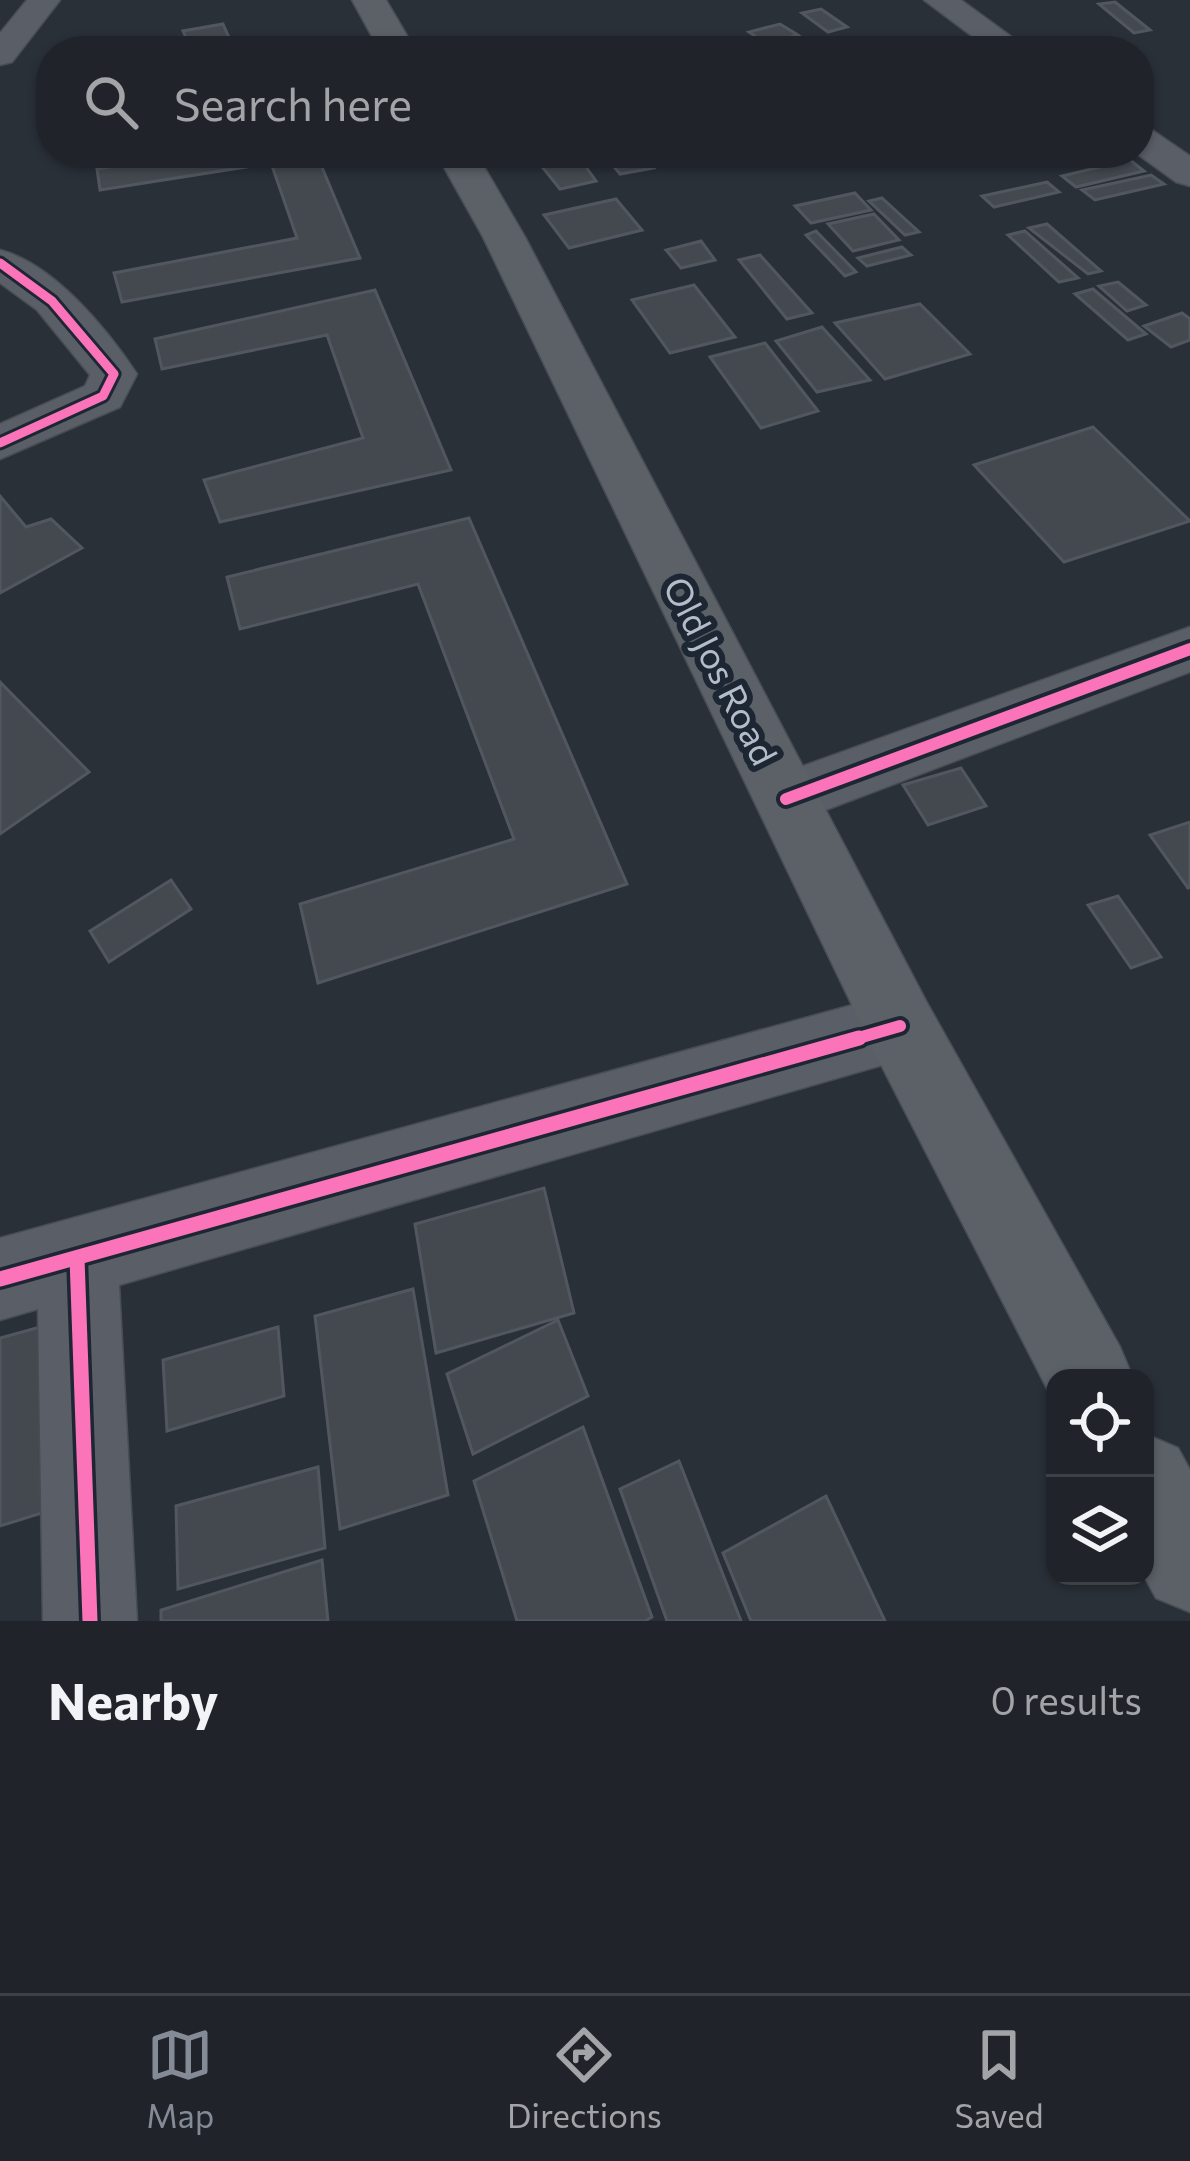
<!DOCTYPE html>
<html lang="en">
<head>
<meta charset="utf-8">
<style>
	body { margin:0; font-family:Commissioner,sans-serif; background:#282c32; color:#f1f3f6 }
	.controls { position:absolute; right:36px; bottom:36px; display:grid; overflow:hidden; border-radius:24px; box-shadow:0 3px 9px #0004 }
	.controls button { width:108px; height:108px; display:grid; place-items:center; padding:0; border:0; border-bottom:3px solid #3d4147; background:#20242a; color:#f1f3f6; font:60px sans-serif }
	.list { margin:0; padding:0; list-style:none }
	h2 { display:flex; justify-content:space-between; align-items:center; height:156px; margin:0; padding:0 48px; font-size:51px }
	h2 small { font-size:39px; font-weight:400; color:#a2a4a8 }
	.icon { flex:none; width:66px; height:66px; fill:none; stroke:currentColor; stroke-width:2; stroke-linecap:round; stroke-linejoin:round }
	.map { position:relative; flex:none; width:1190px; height:1621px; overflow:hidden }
	.search { position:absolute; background:#20242a; box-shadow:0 3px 9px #0004; left:36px; right:36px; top:36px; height:132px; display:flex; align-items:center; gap:30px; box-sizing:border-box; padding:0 42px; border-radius:48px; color:#a2a4a8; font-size:45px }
	.sheet { height:372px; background:#20242a }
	nav { display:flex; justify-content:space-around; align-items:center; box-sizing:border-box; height:168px; border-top:3px solid #3d4147; background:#20242a; font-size:33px; color:#a2a4a8 }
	nav a { display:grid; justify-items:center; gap:6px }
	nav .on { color:#848b96 }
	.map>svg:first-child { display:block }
	.building { fill:#444950; stroke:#52575f; stroke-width:3 }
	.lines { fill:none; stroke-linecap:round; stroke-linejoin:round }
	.minor-casing { stroke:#484c53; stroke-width:3 }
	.major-casing { stroke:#484c55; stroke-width:3 }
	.minor { fill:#5a5e66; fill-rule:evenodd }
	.major { fill:#5c6168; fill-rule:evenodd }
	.cycleway-far2-casing { stroke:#1d2633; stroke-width:15 }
	.cycleway-far1-casing { stroke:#1d2633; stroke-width:20 }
	.cycleway-casing { stroke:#1d2633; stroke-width:22 }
	.cycleway-far2 { stroke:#fb73b8; stroke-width:9 }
	.cycleway-far1 { stroke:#fb73b8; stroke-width:12 }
	.cycleway { stroke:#fb73b8; stroke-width:15 }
	.labels { text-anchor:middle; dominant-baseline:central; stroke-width:12; stroke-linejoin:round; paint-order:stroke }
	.street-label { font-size:36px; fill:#b4bcc9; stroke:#1d2633 }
</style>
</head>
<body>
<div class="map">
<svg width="1190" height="1621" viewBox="0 0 1190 1621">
	<rect width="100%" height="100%" fill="#2a3038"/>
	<g class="building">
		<polygon points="1115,2 1150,30 1134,33 1099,4"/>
		<polygon points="821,9 847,27 828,32 802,13"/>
		<polygon points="223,24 235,51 192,51 183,31"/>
		<polygon points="780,24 798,35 767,44 749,32"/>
		<polygon points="192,153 316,153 360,258 122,302 114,273 297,238 271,163 100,190 97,169"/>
		<polygon points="531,153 576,153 596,181 560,189"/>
		<polygon points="603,153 643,153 654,168 620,174"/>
		<polygon points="1130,160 1144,171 1076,187 1062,176"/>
		<polygon points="1151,175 1164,184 1095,200 1082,190"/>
		<polygon points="1047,182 1059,192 994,207 982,196"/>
		<polygon points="855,193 871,210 811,223 795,206"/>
		<polygon points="882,198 919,232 905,235 869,201"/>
		<polygon points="616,199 642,230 569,248 544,215"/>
		<polygon points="874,214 899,240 853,251 828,224"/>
		<polygon points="1047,224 1101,271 1088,274 1029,228"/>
		<polygon points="816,231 856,272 845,276 806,235"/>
		<polygon points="1025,231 1078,278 1059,282 1008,235"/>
		<polygon points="701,241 715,260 681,268 666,250"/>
		<polygon points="902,247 911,255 867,266 858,258"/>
		<polygon points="760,255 812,313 787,319 739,260"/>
		<polygon points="1118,282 1146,305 1127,311 1099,286"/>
		<polygon points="694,285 735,337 670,353 632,300"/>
		<polygon points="1093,289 1146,334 1128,340 1075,294"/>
		<polygon points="375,290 451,470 220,522 204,480 363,438 327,335 162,369 155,339"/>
		<polygon points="920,304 970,354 885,379 835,323"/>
		<polygon points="1182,313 1190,319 1190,340 1171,347 1144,326"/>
		<polygon points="822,327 870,380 817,392 776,341"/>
		<polygon points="765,343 818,411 761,428 710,357"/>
		<polygon points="1093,427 1190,521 1064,562 974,465"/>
		<polygon points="0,496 26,527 51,519 82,548 0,593"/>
		<polygon points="469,518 627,884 318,983 300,904 514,839 418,584 240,629 227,577"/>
		<polygon points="0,682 89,772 0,834"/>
		<polygon points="961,768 986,806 928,825 903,785"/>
		<polygon points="1190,822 1190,887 1188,888 1150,835"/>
		<polygon points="171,880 191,909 109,962 90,931"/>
		<polygon points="1118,896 1161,957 1131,968 1088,905"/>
		<polygon points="544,1188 574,1313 436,1353 415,1224"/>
		<polygon points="413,1289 448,1495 340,1529 315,1316"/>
		<polygon points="558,1320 588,1396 473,1454 447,1374"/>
		<polygon points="44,1326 42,1513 0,1526 0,1338"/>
		<polygon points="278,1327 284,1396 167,1431 163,1360"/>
		<polygon points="583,1427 652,1617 645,1621 517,1621 474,1481"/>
		<polygon points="679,1461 741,1621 667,1621 620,1489"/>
		<polygon points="318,1467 325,1548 178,1589 176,1506"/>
		<polygon points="826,1496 885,1621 751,1621 723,1553"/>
		<polygon points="322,1560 328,1621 161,1621 161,1610"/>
	</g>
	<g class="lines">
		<g class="minor-casing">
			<g id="minor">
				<polygon points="27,0 60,0 12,62 0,65 0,33"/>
				<polygon points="924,0 961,0 1031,51 992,51"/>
				<polygon points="1139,127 1152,130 1190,156 1190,186 1176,182 1136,153"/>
				<path d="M0 250C54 264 107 329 137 374L120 407 0 459V424L85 386 90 375 37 310 0 283Z"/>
				<polygon points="1190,627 1190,672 786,825 764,818 755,799 764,780"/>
				<polygon points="900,992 925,1002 936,1026 925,1050 900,1060 119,1285 137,1621 43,1621 38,1309 0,1320 0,1238"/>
			</g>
		</g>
		<g class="major-casing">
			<g id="major">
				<polygon points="352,0 386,0 416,51 380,51"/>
				<polygon points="436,153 476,153 525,237 926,1001 1120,1347 1133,1378 1055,1378 1055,1404 874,1051 483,237"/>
				<polygon points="1145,1434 1178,1448 1190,1470 1190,1612 1156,1598 1144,1576"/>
			</g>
		</g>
		<use href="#minor" class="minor"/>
		<use href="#major" class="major"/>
		<g class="cycleway-far2-casing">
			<polyline id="cycleway-far2" points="0,263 52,301 114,374 103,396 0,443"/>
		</g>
		<g class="cycleway-far1-casing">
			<g id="cycleway-far1">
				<polyline points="786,799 1190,649"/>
				<polyline points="848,1041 900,1026"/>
			</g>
		</g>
		<g class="cycleway-casing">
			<g id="cycleway">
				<polyline points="77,1258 90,1621"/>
				<polyline points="0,1279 859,1038"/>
			</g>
		</g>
		<use href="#cycleway-far2" class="cycleway-far2"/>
		<use href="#cycleway-far1" class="cycleway-far1"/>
		<use href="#cycleway" class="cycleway"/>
	</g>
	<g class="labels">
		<g class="street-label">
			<text transform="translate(722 670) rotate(63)">Old Jos Road</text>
		</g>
	</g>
</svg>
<div class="controls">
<button><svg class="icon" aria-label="locate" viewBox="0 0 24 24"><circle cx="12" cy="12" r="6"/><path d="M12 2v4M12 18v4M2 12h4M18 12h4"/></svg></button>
<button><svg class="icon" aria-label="layers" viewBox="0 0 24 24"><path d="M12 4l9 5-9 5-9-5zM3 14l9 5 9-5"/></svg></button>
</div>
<div class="search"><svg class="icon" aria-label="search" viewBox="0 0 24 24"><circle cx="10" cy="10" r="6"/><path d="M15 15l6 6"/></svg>Search here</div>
</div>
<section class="sheet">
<h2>Nearby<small>0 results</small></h2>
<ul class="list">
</ul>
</section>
<nav>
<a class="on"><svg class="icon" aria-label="map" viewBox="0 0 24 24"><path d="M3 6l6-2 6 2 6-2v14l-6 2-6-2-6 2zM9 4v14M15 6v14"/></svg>Map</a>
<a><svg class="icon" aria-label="directions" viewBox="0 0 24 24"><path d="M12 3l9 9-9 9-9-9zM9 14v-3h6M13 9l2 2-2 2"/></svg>Directions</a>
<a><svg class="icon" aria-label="saved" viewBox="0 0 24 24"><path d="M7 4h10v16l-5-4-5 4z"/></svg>Saved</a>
</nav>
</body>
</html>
